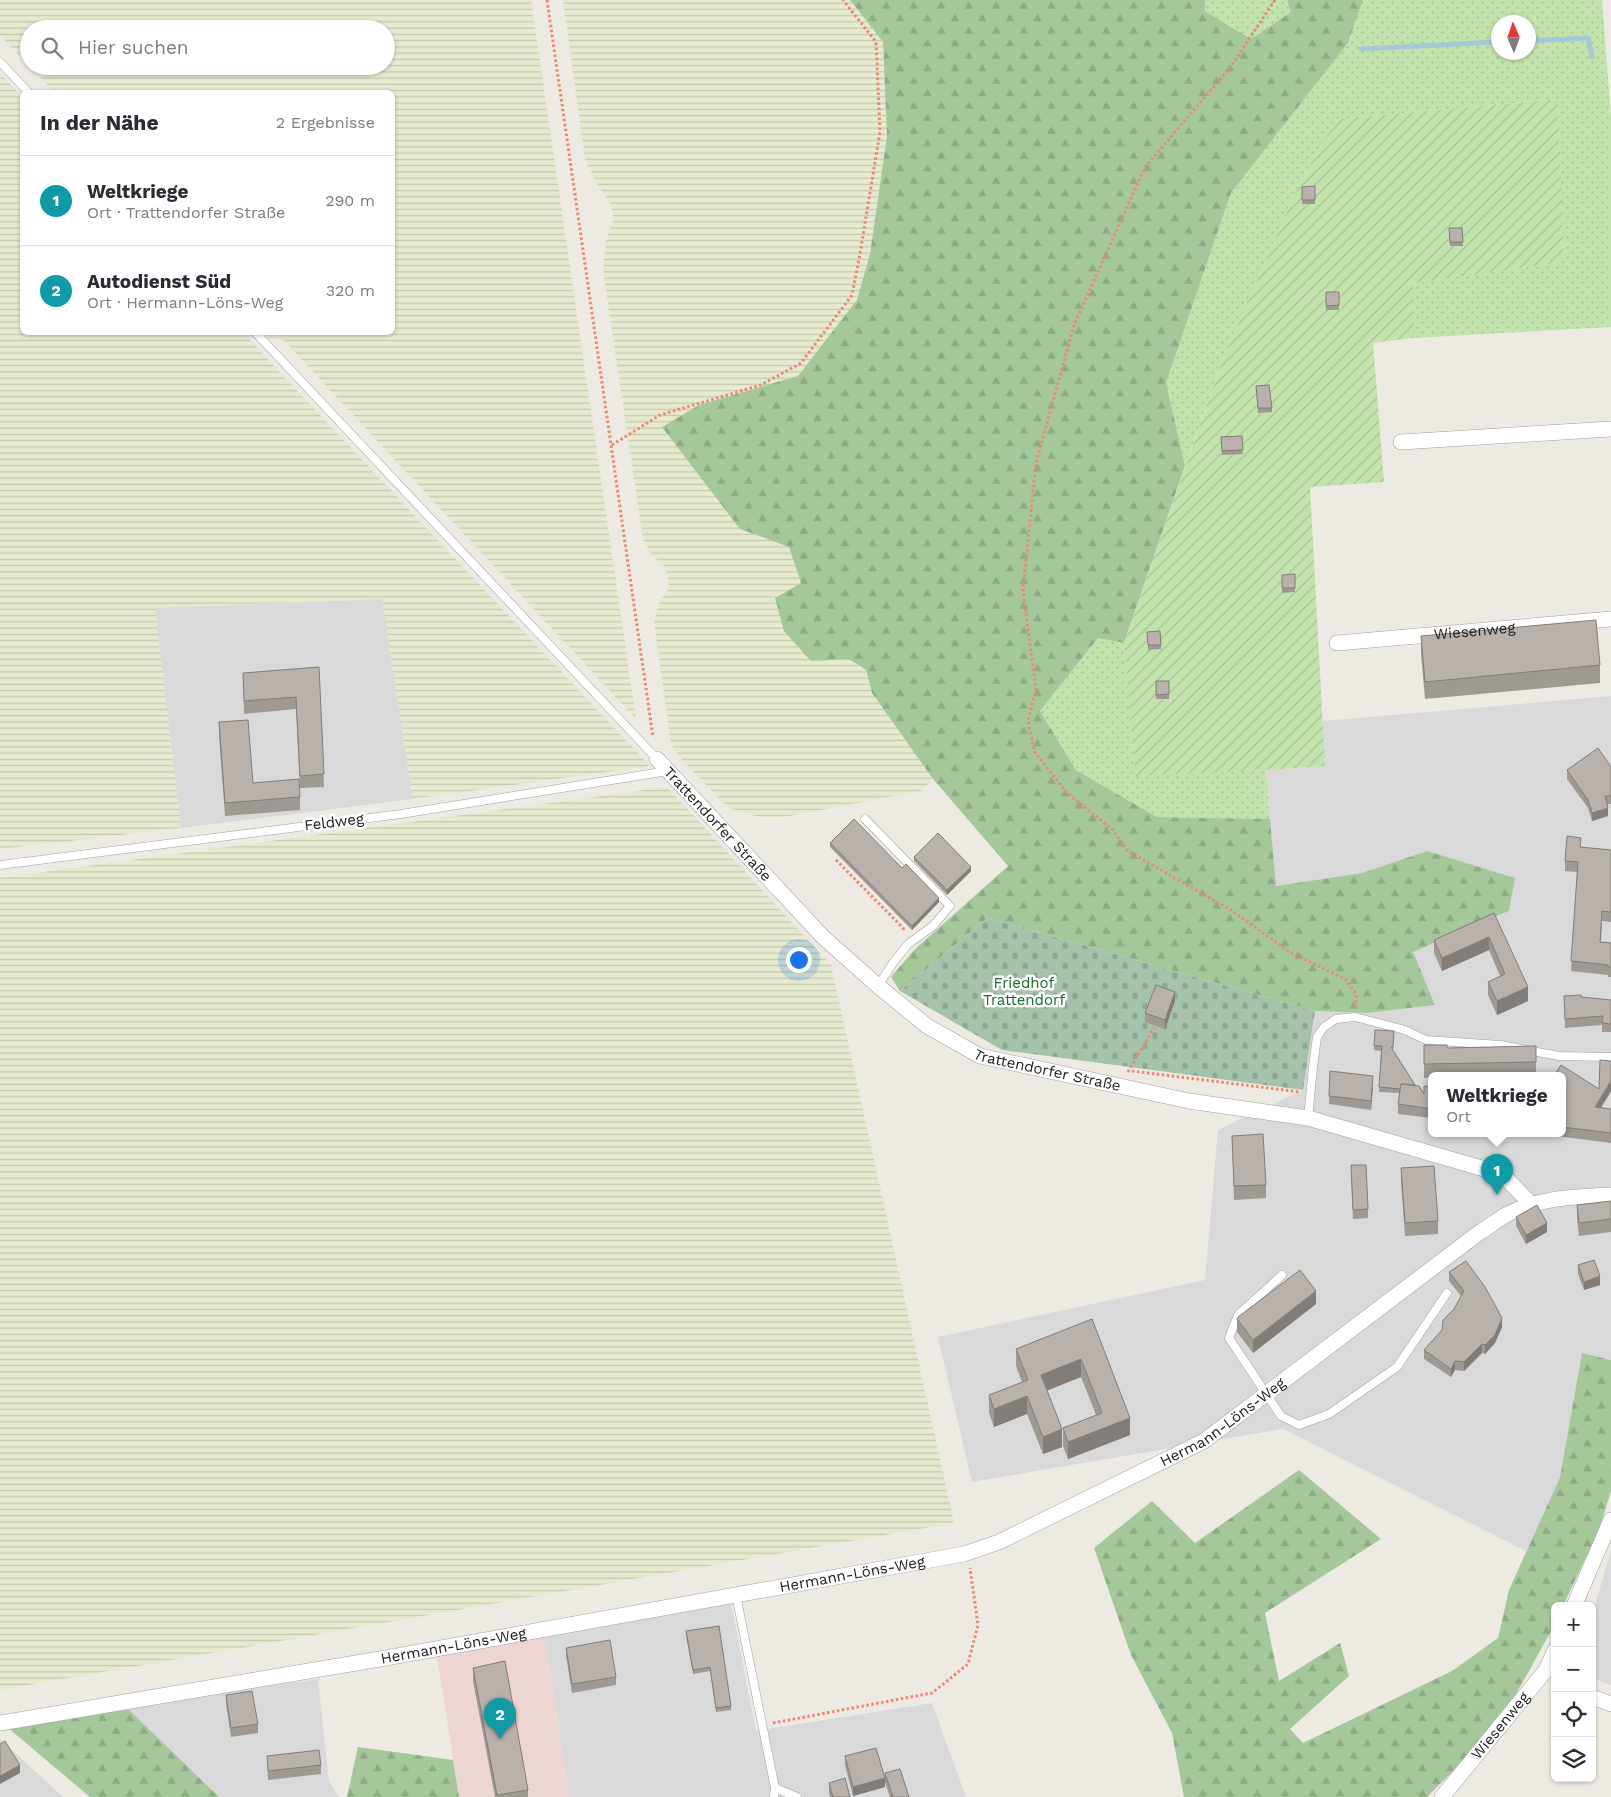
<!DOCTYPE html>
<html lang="de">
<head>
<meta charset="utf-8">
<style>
	body { margin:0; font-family:"Work Sans",sans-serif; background:#f7f7f7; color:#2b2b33 }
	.controls { position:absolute; right:15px; bottom:15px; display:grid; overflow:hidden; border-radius:8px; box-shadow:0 1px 4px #0004 }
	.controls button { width:45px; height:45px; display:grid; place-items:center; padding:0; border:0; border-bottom:1px solid #e1e1e2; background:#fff; color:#2b2b33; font:25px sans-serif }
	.compass { position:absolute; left:1491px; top:15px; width:45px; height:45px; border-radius:50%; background:#fff; box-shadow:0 1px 4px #0004; rotate:358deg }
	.you { position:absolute; left:798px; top:959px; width:18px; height:18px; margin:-12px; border:4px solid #fff; border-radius:50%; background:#1a73e8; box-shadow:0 0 0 8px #1a73e833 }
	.badge { display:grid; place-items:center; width:32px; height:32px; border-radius:50%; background:#1a73e8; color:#fff; font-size:16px; font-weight:700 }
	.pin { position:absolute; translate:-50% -41px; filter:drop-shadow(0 1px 2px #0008) }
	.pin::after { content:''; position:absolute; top:26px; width:18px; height:15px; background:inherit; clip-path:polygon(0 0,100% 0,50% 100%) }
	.popup { position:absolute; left:1428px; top:1072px; width:138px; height:65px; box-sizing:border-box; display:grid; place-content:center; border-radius:8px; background:#fff; filter:drop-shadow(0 1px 4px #0005); font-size:16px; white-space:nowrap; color:#7c7c81 }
	.popup b { font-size:19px; color:#2b2b33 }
	.popup::after { content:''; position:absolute; left:50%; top:100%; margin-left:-10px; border:10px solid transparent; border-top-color:#fff }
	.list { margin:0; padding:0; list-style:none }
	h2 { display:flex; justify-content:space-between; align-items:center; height:65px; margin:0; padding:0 20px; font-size:21px }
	h2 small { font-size:16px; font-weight:400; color:#7c7c81 }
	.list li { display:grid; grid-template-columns:32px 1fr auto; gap:15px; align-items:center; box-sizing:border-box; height:90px; padding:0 20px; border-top:1px solid #e1e1e2 }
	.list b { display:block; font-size:19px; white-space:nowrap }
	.list p { margin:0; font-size:16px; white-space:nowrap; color:#7c7c81 }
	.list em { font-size:16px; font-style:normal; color:#7c7c81 }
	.icon { flex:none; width:28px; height:28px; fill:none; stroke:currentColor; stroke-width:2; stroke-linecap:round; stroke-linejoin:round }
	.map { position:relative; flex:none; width:1611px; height:1797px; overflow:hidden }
	.search { position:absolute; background:#fff; box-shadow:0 1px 4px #0004; left:20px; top:20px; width:375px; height:55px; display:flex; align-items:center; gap:12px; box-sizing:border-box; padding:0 18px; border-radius:28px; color:#7c7c81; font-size:19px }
	.panel { position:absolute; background:#fff; box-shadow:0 1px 4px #0004; left:20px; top:90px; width:375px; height:245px; border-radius:8px }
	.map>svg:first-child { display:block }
	.residential { fill:#dad9d9; fill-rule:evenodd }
	.commercial { fill:#ecd5d2 }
	.farmland { fill:url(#farmland-rules) }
	.grass { fill:url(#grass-dots); fill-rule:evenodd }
	.forest { fill:url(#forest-firs) }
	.cemetery { fill:url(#cemetery-stones) }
	.garden { fill:url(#garden-furrows) }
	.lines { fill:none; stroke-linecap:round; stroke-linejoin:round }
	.stream { stroke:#a6c8d7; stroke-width:5 }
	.lane-casing { stroke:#a0a0a0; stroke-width:9 }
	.street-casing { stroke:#a0a0a0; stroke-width:16 }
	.path { stroke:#ed8772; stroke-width:3; stroke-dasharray:2.5 2.5; stroke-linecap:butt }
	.lane { stroke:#fff; stroke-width:8 }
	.street { stroke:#fff; stroke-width:15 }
	.wall { fill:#9f9994 }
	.shaded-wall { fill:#827d78 }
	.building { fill:#b9b2ac; stroke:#827d78 }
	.labels { text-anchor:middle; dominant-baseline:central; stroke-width:5; stroke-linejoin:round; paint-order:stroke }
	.street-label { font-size:15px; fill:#1c1c1c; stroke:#fff }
	.park-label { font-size:15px; fill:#146f22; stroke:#fff }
</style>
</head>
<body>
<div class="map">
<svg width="1611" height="1797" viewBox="0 0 1611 1797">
	<defs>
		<pattern id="farmland-rules" width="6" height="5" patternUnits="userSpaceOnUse" patternTransform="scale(1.25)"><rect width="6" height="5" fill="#e6eacf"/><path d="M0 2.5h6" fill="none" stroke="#c5c8b1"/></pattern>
		<pattern id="grass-dots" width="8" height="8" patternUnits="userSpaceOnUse" patternTransform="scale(1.25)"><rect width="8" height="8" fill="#c3e3ac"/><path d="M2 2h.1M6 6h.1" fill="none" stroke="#a7c293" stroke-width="1.8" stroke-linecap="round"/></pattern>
		<pattern id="forest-firs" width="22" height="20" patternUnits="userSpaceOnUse" patternTransform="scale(1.25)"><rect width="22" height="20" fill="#a5c89a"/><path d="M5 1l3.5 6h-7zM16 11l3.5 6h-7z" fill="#8dab84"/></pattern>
		<pattern id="cemetery-stones" width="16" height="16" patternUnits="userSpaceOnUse" patternTransform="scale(1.25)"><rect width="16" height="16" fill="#a5c3ac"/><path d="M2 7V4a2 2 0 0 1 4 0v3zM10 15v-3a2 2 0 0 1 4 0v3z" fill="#8da793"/></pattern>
		<pattern id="garden-furrows" width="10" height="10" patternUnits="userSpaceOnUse" patternTransform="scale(1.25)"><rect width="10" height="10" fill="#c3e3ac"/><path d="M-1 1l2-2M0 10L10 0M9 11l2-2" fill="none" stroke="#a7c293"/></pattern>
	</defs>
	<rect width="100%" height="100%" fill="#eceae2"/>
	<g class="residential">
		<polygon points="382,599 413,799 181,828 155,608"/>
		<path d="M1611 696V1360L1582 1353 1560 1477 1526 1551 1283 1429 972 1482 938 1337 1205 1280 1218 1130 1303 1090 1315 1011 1367 1013 1435 1005 1413 952 1509 911 1427 851 1362 873 1275 886 1266 770 1324 766 1323 721ZM1432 1076H1562V1134H1432Z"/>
		<polygon points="1611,1550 1611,1685 1592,1678 1592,1616"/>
		<polygon points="731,1603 756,1731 932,1703 966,1797 569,1797 545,1637"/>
		<polygon points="318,1679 329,1781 339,1797 219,1797 125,1706"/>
		<polygon points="0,1739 63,1797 0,1797"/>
	</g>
	<polygon class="commercial" points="545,1637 569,1797 459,1797 437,1655"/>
	<g class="farmland">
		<polygon points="0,0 531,0 636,719 277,333 392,332 392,92 54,92 29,66 386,66 386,29 29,29 29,66 0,35"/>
		<polygon points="563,0 850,0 883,42 887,136 870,254 857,300 798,376 699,405 740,529 789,547 801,583 811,661 849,659 866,670 872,693 933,779 921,791 784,817 759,817 728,808 681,759 671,744 654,623 660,601 669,587 666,568 652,555 643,539 603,270 606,241 614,219 611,205 597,184 585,160"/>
		<polygon points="0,73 22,97 22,332 243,333 650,766 413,799 382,599 155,608 181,828 0,849"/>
		<polygon points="667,787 831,965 954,1523 0,1690 0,878"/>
	</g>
	<g class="grass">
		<polygon points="1205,0 1287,0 1291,12 1251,39 1205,11"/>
		<path d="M1363 0H1602L1611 118V327L1413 338V283L1564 262 1558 99 1336 119 1294 195 1222 361 1185 466 1166 383 1231 193 1348 43ZM1498 22H1528V52H1498Z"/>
		<polygon points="1098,638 1124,643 1135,775 1266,770 1270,819 1157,817 1076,770 1040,711"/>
	</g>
	<g class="forest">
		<polygon points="850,0 1205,0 1205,11 1251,39 1291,12 1287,0 1363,0 1348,43 1231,193 1166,383 1185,466 1124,643 1098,638 1040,711 1076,770 1157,817 1270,819 1276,886 1362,873 1427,851 1515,878 1509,911 1413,952 1435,1005 1367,1013 1315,1011 988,918 900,991 891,977 914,950 1008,866 933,779 872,693 866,670 849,659 811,661 784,631 775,598 801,583 789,547 740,529 662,427 699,405 798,376 857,300 870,254 887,136 883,42"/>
		<polygon points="1582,1353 1611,1360 1611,1491 1599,1530 1563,1606 1555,1606 1555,1624 1516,1694 1459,1765 1427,1797 1184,1797 1172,1733 1131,1655 1094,1548 1152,1501 1195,1543 1299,1470 1381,1539 1265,1613 1279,1681 1340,1643 1349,1676 1290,1729 1303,1743 1452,1671 1498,1638 1509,1590 1560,1477"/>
		<polygon points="125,1706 219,1797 90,1797 7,1727"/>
		<polygon points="358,1747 453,1760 459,1797 347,1797"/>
	</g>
	<polygon class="cemetery" points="988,918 1315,1011 1303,1090 1002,1050 900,991"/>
	<polygon class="garden" points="1558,99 1564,262 1413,283 1413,338 1373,343 1384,482 1310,487 1325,766 1266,770 1135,776 1124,643 1222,361 1294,195 1336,119"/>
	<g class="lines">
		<g class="stream">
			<polyline points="1528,41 1588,38 1592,57"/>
			<polyline points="1361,49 1498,42"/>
		</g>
		<g class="lane-casing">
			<g id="lane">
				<polyline points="0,62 28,92"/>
				<polyline points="255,332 657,759"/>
				<polyline points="865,819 950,906 933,926 908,944 893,963 878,986"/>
				<polyline points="0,865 401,814 668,771"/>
				<polyline points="1308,1118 1313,1067 1317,1037 1324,1027 1336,1019 1355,1017 1405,1030 1426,1040 1500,1045 1559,1056 1611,1057"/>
				<polyline points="1282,1275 1238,1315 1229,1338 1281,1416 1299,1425 1329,1414 1397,1367 1447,1293"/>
				<polyline points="736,1595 775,1788 774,1797"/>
				<polyline points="775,1788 797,1797"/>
			</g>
		</g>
		<g class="street-casing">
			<g id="street">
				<polyline points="1401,442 1611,429"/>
				<path id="s1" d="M1337 643 1611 619"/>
				<path id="s2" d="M657 759 823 937 878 986 927 1026 980 1056 1189 1101 1308 1118 1502 1174 1531 1204"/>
				<polyline points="1574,1606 1611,1520"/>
				<polyline points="1592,1697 1611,1704"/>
				<path id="s3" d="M0 1723 380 1659 964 1554 999 1542 1204 1441 1480 1232C1489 1227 1497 1220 1506 1215 1539 1197 1575 1197 1611 1195"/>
				<path id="s4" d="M1442 1797 1546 1670 1555 1650"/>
			</g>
		</g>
		<g class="path">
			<polyline points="547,0 653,737"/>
			<polyline points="1275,0 1229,69 1145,167 1074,325 1036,463 1023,590 1036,690 1028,720 1034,751 1067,793 1112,829 1128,851 1231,910 1288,951 1345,979 1356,994 1356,1007"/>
			<polyline points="612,445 660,415 761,385 801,363 852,295 860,254 880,132 876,42 843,0"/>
			<polyline points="836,860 903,928 904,932"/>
			<polyline points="1132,1071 1300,1092"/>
			<polyline points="1128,1072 1154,1028"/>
			<polyline points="773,1723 932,1693 968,1664 978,1625 970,1568"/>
		</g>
		<use href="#lane" class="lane"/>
		<use href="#street" class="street"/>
	</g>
	<g class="wall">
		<polygon points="1302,187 1315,200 1315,204 1302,204"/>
		<polygon points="1449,228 1462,228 1463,246 1450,246"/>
		<rect x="1326" y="292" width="13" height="18"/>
		<polygon points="1256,386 1272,408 1272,412 1258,413"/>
		<polygon points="1242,436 1243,454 1222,455 1221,437"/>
		<polygon points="1295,574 1295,592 1282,593 1282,575"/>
		<polygon points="1147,632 1161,645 1161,649 1148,650"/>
		<polygon points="1421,636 1600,665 1600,683 1425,699 1421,654"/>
		<polygon points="319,667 324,787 300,788 296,709 244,714 243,673"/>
		<rect x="1156" y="681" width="13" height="18"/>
		<polygon points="219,722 253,783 300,797 300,810 225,816 219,736"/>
		<polygon points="1611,767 1611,804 1607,804 1608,816 1592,821 1588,808 1567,779 1567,770"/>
		<polygon points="830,843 902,868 939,902 912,930 830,847"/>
		<polygon points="1581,847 1611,850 1611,922 1602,921 1601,942 1611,943 1611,977 1608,977 1608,975 1571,971 1577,872 1565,871 1565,861"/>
		<polygon points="914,857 971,871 947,895 914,861"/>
		<polygon points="1494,913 1528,1001 1497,1015 1488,995 1488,982 1500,976 1489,950 1442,971 1434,953 1434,940"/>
		<polygon points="1564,996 1611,1000 1611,1032 1602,1032 1602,1025 1565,1028"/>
		<polygon points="1175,1001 1165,1029 1145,1022 1145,1013"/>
		<polygon points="1375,1030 1394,1031 1393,1051 1415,1085 1424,1094 1432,1087 1432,1118 1398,1114 1398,1104 1400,1093 1379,1092 1381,1051 1374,1050"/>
		<polygon points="1424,1045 1447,1048 1536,1046 1536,1075 1432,1076 1432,1077 1424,1078"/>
		<polygon points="1611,1061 1611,1091 1601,1108 1611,1109 1611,1143 1541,1134 1562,1134 1562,1076 1599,1089"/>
		<polygon points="1330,1071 1373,1085 1371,1110 1329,1104"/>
		<polygon points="1232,1136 1266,1185 1266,1198 1234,1200"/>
		<polygon points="1401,1168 1438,1221 1438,1234 1405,1236 1401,1181"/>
		<polygon points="1351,1174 1368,1209 1368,1218 1353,1219"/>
		<polygon points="1611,1201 1611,1232 1579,1236 1577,1218 1577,1205"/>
		<polygon points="1516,1217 1547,1232 1526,1244 1516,1226"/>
		<polygon points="1578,1265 1600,1285 1584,1290 1578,1274"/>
		<polygon points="1449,1272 1502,1327 1495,1343 1485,1354 1482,1353 1464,1371 1455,1370 1451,1377 1424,1359 1424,1350 1442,1330 1461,1296 1449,1281"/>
		<polygon points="1316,1304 1253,1353 1237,1332 1237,1319"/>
		<polygon points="1092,1319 1130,1435 1068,1459 1063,1446 1063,1428 1096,1415 1081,1377 1047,1390 1062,1447 1043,1454 1027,1414 994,1427 989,1413 989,1395 1022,1382 1016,1366 1016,1349"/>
		<polygon points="719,1626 731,1706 731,1710 716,1712 710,1671 693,1674 686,1636 686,1631"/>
		<polygon points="566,1648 616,1677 616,1685 572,1693 566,1656"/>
		<polygon points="473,1668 528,1790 528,1797 495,1797 473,1681"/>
		<polygon points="226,1695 258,1724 258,1733 231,1737 226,1704"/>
		<polygon points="267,1756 321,1765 321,1774 268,1780"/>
		<polygon points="845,1756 885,1787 853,1796 845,1765"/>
		<polygon points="885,1773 909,1797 890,1797 885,1782"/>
		<polygon points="829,1783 850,1797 830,1797 829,1792"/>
	</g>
	<g class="shaded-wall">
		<polygon points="1608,808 1608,816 1592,821 1592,813"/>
		<polygon points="971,867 971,871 947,895 947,890"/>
		<polygon points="939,898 939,902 912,930 912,926"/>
		<polygon points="1489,937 1489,950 1442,971 1442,958"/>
		<polygon points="1528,987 1528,1001 1497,1015 1497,1001"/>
		<polygon points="1175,992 1175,1001 1165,1029 1165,1020"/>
		<polygon points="1373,1076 1373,1085 1371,1110 1371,1101"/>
		<polygon points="1611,1081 1611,1091 1595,1117 1595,1107"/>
		<polygon points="1547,1223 1547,1232 1526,1244 1526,1235"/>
		<polygon points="1600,1276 1600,1285 1584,1290 1584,1282"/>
		<polygon points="1316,1291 1316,1304 1253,1353 1253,1340"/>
		<polygon points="1502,1318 1502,1327 1495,1343 1485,1354 1485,1345"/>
		<polygon points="1482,1344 1482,1353 1464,1371 1464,1362"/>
		<polygon points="1081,1359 1081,1377 1041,1393 1041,1375"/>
		<polygon points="1455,1361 1455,1370 1451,1377 1451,1369"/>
		<polygon points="1027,1396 1027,1414 994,1427 994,1409"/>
		<polygon points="1130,1418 1130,1435 1068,1459 1068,1442"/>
		<polygon points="1062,1429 1062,1447 1043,1454 1043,1437"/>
		<polygon points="20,1765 20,1773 0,1784 0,1776"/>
		<polygon points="885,1778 885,1787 853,1796 853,1787"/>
	</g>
	<g class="building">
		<polygon points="1315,186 1315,200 1302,200 1302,187"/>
		<polygon points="1449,228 1462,228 1463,242 1450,242"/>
		<polygon points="1326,292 1339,292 1339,305 1326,306"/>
		<polygon points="1269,385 1272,408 1258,408 1256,386"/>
		<polygon points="1242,436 1243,450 1222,451 1221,437"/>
		<polygon points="1295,574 1295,588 1282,588 1282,575"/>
		<polygon points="1596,620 1600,665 1425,682 1421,636"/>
		<polygon points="1160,631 1161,645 1148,645 1147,632"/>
		<polygon points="319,667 324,774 300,776 296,697 244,701 243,673"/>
		<polygon points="1156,681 1169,681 1169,694 1156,695"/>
		<polygon points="248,720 253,783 299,779 300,797 225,803 219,722"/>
		<polygon points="1598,748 1611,767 1611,796 1605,796 1608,808 1592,813 1588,800 1567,770"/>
		<polygon points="854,819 902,868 906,864 939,898 912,926 830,843"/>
		<polygon points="938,833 971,867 947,890 914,857"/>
		<polygon points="1567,836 1581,838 1580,847 1611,850 1611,912 1602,911 1600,942 1611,943 1611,967 1608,967 1608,965 1571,961 1578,862 1565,861"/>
		<polygon points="1494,913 1528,987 1497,1001 1488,982 1505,974 1489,937 1442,958 1434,940"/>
		<polygon points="1156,985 1175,992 1165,1020 1145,1013"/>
		<polygon points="1581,995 1581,997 1611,1000 1611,1024 1602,1023 1603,1016 1565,1019 1564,996"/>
		<polygon points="1375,1030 1394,1031 1393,1047 1391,1047 1415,1085 1401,1084 1400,1089 1379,1087 1382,1046 1374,1046"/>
		<polygon points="1424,1045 1447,1045 1447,1048 1536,1046 1536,1062 1424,1064"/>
		<polygon points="1600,1060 1611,1061 1611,1081 1595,1107 1611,1109 1611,1133 1562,1127 1562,1076 1554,1076 1561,1065 1599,1089"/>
		<polygon points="1330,1071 1373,1076 1371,1101 1329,1096"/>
		<polygon points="1401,1084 1419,1086 1424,1094 1424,1086 1432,1087 1432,1109 1398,1104"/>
		<polygon points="1263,1134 1266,1185 1234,1186 1232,1136"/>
		<polygon points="1351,1165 1366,1165 1368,1209 1353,1210"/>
		<polygon points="1434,1166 1438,1221 1405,1223 1401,1168"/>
		<polygon points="1611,1201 1611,1219 1579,1223 1577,1205"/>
		<polygon points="1537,1205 1547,1223 1526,1235 1516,1217"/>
		<polygon points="1594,1260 1600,1276 1584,1282 1578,1265"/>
		<polygon points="1466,1261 1485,1287 1502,1318 1495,1335 1485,1345 1482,1344 1464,1362 1455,1361 1451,1369 1424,1350 1442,1330 1443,1320 1454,1309 1464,1291 1449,1272"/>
		<polygon points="1300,1270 1316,1291 1253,1340 1237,1319 1238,1317"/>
		<polygon points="1092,1319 1130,1418 1068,1442 1063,1428 1102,1413 1081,1359 1041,1375 1062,1429 1043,1437 1027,1396 994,1409 989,1395 1028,1380 1016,1349"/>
		<polygon points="719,1626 731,1706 716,1708 710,1667 693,1670 686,1631"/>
		<polygon points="610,1640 616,1677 572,1684 566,1648"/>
		<polygon points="505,1661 528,1790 497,1795 473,1668"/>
		<polygon points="252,1691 258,1724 231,1728 226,1695"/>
		<polygon points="5,1741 20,1765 0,1776 0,1744"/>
		<polygon points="876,1748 885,1778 853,1787 845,1756"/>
		<polygon points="319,1750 321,1765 268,1771 267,1756"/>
		<polygon points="900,1769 909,1797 893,1797 885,1773"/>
		<polygon points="845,1778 850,1797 833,1797 829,1783"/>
	</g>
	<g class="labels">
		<g class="street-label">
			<text stroke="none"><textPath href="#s1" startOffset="138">Wiesenweg</textPath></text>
			<text transform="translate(334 822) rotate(-7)">Feldweg</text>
			<text stroke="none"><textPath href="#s2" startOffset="89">Trattendorfer Straße</textPath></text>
			<text stroke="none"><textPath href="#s2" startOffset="510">Trattendorfer Straße</textPath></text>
			<text stroke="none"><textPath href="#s3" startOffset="1270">Hermann-Löns-Weg</textPath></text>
			<text stroke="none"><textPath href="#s3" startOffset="865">Hermann-Löns-Weg</textPath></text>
			<text stroke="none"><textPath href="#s3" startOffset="460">Hermann-Löns-Weg</textPath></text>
			<text stroke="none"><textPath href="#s4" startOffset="92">Wiesenweg</textPath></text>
		</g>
		<g class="park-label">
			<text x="1024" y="983">Friedhof<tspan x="1024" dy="17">Trattendorf</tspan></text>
		</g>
	</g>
</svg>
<div class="controls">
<button>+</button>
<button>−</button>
<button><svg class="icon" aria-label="locate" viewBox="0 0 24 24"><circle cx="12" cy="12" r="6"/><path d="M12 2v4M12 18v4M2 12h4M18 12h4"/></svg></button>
<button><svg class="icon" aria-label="layers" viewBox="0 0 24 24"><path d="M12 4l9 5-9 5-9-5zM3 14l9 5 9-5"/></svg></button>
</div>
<svg class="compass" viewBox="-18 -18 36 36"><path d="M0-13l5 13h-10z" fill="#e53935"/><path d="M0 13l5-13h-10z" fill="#7c7c81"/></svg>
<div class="you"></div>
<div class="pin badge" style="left:1497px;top:1195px;background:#0f9aa8">1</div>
<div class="popup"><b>Weltkriege</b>Ort</div>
<div class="pin badge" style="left:500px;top:1739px;background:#0f9aa8">2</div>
<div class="search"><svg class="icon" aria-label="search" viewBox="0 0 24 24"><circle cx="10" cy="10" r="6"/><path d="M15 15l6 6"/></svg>Hier suchen</div>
<section class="panel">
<h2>In der Nähe<small>2 Ergebnisse</small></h2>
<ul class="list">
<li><span class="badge" style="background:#0f9aa8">1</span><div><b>Weltkriege</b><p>Ort · Trattendorfer Straße</p></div><em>290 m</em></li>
<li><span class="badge" style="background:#0f9aa8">2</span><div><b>Autodienst Süd</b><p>Ort · Hermann-Löns-Weg</p></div><em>320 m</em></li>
</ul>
</section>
</div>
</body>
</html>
